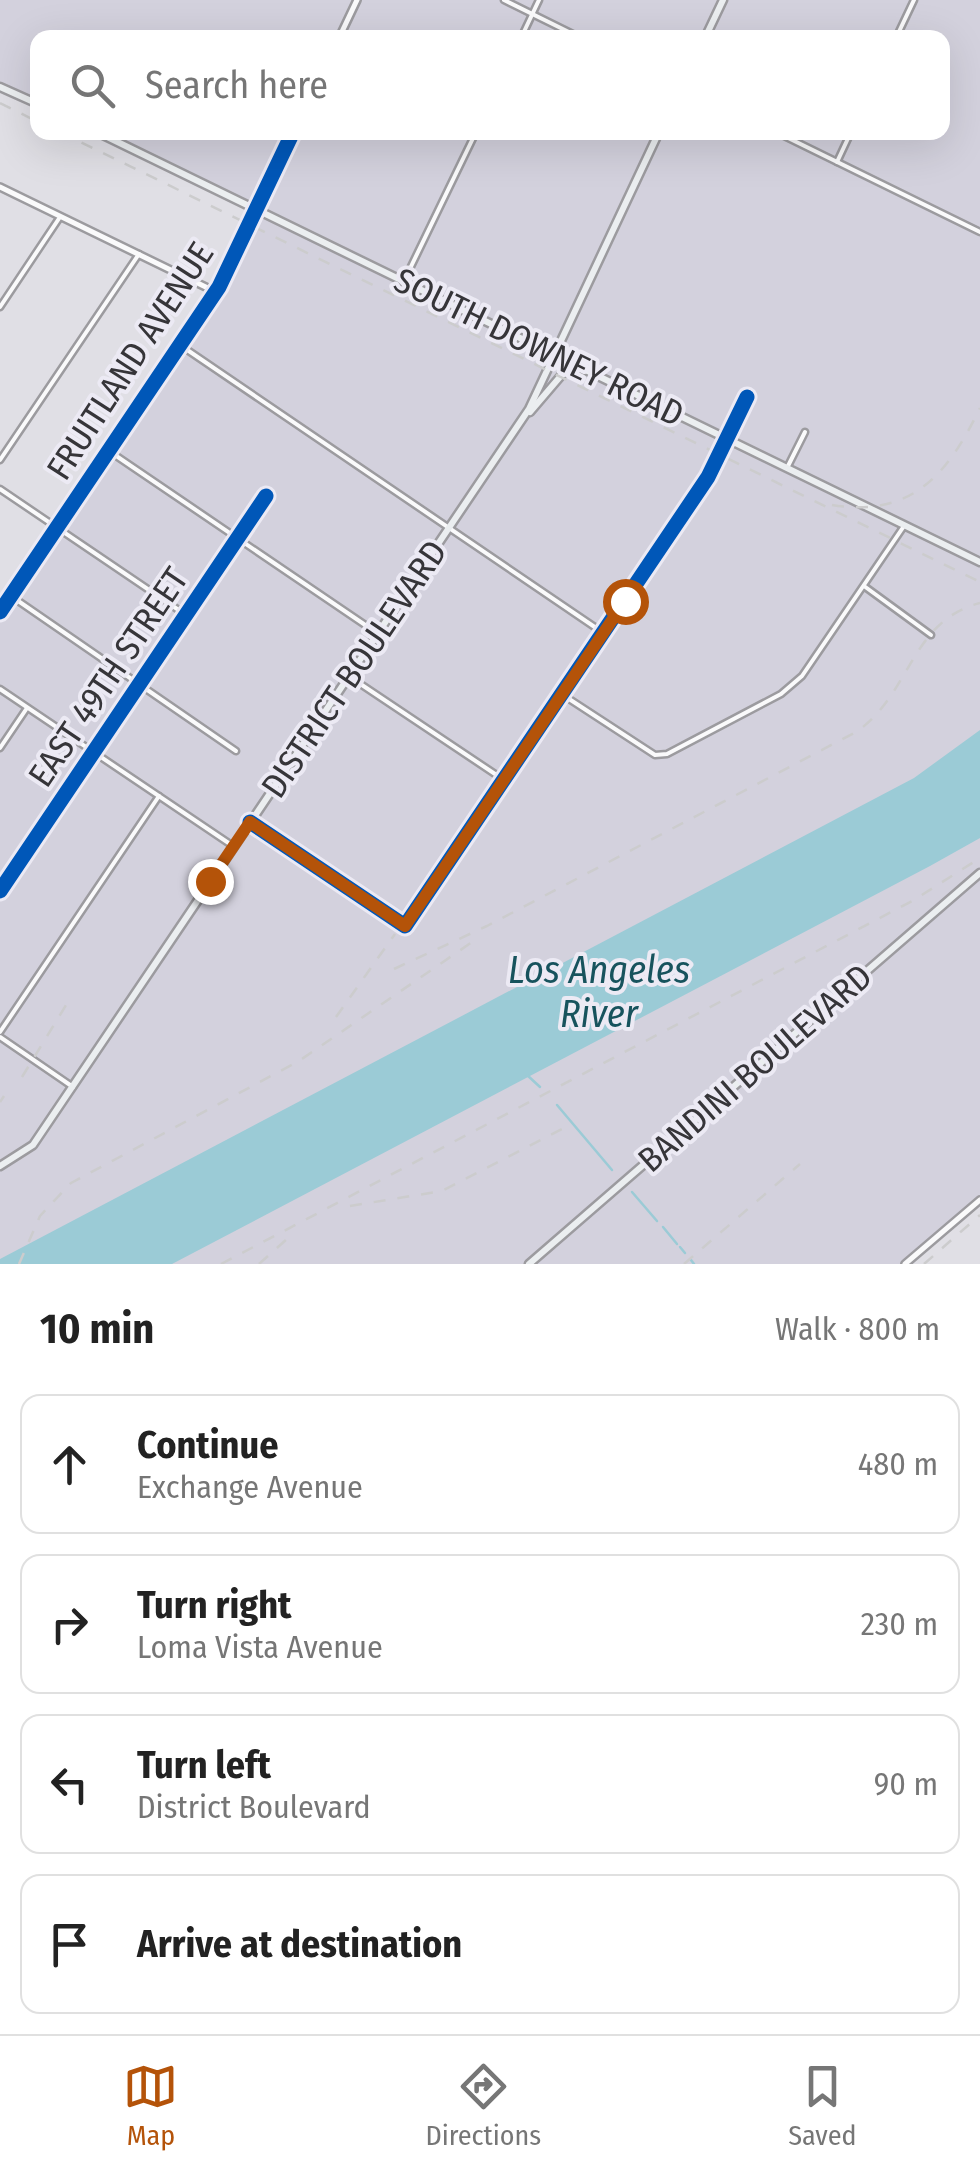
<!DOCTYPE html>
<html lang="en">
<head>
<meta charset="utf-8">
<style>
	body { margin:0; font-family:"Fira Sans Condensed",sans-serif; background:#f2f2f2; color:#222 }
	.stop { position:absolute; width:30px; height:30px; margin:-22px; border:8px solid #b45309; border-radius:50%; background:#fff }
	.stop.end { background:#b45309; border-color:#fff; box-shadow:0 2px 10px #0008 }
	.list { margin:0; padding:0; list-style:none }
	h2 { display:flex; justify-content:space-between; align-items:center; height:130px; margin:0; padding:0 40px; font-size:42px }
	h2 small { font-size:32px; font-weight:400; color:#767676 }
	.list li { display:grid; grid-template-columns:65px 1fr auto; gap:30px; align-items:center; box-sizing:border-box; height:140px; margin:0 20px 20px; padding:0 20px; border:2px solid #e0e0e0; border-radius:20px }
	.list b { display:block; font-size:38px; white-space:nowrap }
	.list p { margin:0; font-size:32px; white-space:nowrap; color:#767676 }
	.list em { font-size:32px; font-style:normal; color:#767676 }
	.icon { flex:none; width:55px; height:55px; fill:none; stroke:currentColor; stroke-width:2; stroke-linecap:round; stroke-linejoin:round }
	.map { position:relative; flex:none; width:980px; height:1264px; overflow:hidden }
	.search { position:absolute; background:#fff; box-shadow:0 10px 40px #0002; left:30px; right:30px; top:30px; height:110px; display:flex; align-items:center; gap:25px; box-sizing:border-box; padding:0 35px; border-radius:20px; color:#767676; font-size:38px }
	.sheet { height:770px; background:#fff }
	nav { display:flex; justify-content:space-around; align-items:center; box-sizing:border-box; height:140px; border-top:2px solid #e0e0e0; background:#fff; font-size:28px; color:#767676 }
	nav a { display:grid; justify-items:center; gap:5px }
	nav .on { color:#b45309 }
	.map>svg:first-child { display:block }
	.built { fill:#d3d1dd }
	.water { fill:#9bcbd6 }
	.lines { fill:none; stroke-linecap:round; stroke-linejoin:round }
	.stream { stroke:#9bcbd6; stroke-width:2.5 }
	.minor-casing { stroke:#9c9b9f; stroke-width:9 }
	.tertiary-casing { stroke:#9c9b9f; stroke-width:10 }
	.secondary-casing { stroke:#9c9b9f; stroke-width:11 }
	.minor { stroke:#fafafb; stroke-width:4 }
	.tertiary { stroke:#fafafb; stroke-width:5 }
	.secondary { stroke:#ebeef0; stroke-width:6 }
	.rail { stroke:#cccccd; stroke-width:2.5; stroke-dasharray:12 12; stroke-linecap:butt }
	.cycleway-casing { stroke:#eceaf4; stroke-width:21 }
	.cycleway { stroke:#0057b8; stroke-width:15 }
	.route { stroke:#b45309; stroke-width:12 }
	.labels { text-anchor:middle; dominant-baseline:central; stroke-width:8; stroke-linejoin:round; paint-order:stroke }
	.street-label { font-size:35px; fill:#363539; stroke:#eceaf4 }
	.water-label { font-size:38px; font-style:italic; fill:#17535d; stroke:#eceaf4 }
</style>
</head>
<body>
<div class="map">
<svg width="980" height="1264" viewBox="0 0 980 1264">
	<rect width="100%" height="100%" fill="#e0dfe5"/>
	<polygon class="built" points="0,0 980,0 980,1195 901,1264 0,1264 0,611 213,296 244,233 252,236 264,211 104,133 942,132 942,38 38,38 37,100 0,82"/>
	<polygon class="water" points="980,730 980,838 930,866 172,1264 0,1264 0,1259 914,778"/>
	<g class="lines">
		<g class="stream">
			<polyline points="527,1075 540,1087"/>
			<polyline points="557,1105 612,1170"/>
			<polyline points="632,1192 657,1221"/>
			<polyline points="663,1227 677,1244"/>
			<polyline points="680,1247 685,1253"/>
			<polyline points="691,1260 694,1264"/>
		</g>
		<g class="minor-casing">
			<g id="minor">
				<polyline points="504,0 581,38"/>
				<polyline points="521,38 539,0"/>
				<polyline points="896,38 914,0"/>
				<polyline points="776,132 980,232"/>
				<polyline points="837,162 851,132"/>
				<polyline points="404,281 476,132"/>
				<polyline points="0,307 60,217"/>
				<polyline points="180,345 602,632"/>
				<polyline points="109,451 377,633"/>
				<polyline points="0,460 139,254"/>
				<polyline points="787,468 805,432"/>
				<polyline points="0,489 186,615"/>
				<polyline points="864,586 931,635"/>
				<polyline points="11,596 236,751"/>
				<polyline points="350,677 504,780"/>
				<polyline points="0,689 233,846"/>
				<polyline points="563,695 655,755 667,754 781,694 802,676 904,526"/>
				<polyline points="0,748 27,708"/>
				<polyline points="250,822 405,926 708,477 747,397"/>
				<polyline points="0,891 266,496"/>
				<polyline points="0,1032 159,796"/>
				<polyline points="0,1037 73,1087"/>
			</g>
		</g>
		<g class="tertiary-casing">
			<g id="tertiary">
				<polyline points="339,38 357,0"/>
				<polyline points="0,187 216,292"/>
				<polyline points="0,612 219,287 293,132"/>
				<polyline points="905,1264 980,1200"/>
			</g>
		</g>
		<g class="secondary-casing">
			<g id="secondary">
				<polyline points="705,38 723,0"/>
				<polyline points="0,87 38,104"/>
				<polyline points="97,132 980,562"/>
				<polyline points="530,412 565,371 577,368"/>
				<polyline points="0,1166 33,1145 529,409 659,132"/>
				<polyline points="529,1264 980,873"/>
			</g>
		</g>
		<use href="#minor" class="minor"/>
		<use href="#tertiary" class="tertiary"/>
		<use href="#secondary" class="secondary"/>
		<g class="rail">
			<polyline points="0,103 38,122"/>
			<polyline points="60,132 980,582"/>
			<path d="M832 505C912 518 948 474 980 408"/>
			<path d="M394 969 487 926 856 732C911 695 910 621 980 603"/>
			<polyline points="336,1017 395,934"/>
			<polyline points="22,1077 71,997"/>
			<polyline points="0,1102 4,1096"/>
			<polyline points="350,1206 442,1191 564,1128"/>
			<polyline points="19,1264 40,1216 71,1183 299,1061 475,940"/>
			<polyline points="221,1264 914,900 980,858"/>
			<polyline points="259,1264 287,1239"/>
			<polyline points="684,1264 800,1164"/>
			<polyline points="924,1264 980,1215"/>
		</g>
		<g class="cycleway-casing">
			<g id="cycleway">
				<polyline points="0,612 219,287 293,132"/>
				<polyline points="250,822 405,926 708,477 747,397"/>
				<polyline points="0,891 266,496"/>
			</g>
		</g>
		<use href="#cycleway" class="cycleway"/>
	</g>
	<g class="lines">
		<polyline class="route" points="210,881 250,822 405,926 625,601"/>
	</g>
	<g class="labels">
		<g class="street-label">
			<text transform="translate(539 347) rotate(26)">SOUTH DOWNEY ROAD</text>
			<text transform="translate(130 361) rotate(-57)">FRUITLAND AVENUE</text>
			<text transform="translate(354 669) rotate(-56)">DISTRICT BOULEVARD</text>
			<text transform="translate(108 677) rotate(-56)">EAST 49TH STREET</text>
			<text transform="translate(755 1068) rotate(-41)">BANDINI BOULEVARD</text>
		</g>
		<g class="water-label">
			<text x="599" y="970">Los Angeles<tspan x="599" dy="44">River</tspan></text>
		</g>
	</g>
</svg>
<div class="stop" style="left:625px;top:601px"></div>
<div class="stop end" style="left:210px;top:881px"></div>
<div class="search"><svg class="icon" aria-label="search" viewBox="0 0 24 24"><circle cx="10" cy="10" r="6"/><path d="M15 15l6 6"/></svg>Search here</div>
</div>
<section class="sheet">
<h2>10 min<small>Walk · 800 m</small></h2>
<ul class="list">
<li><svg class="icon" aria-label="ahead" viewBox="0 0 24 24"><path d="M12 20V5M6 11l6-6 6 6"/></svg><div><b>Continue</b><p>Exchange Avenue</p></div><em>480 m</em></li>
<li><svg class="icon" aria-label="right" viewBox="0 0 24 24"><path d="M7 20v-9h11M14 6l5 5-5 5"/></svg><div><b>Turn right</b><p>Loma Vista Avenue</p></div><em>230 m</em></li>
<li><svg class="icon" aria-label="left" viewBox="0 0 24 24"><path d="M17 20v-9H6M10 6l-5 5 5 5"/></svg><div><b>Turn left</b><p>District Boulevard</p></div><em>90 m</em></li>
<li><svg class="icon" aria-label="arrive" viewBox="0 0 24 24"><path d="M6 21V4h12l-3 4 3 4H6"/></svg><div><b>Arrive at destination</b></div></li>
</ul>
</section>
<nav>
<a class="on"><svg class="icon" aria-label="map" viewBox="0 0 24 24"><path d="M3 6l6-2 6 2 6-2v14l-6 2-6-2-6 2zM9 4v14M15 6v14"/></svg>Map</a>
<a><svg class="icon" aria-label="directions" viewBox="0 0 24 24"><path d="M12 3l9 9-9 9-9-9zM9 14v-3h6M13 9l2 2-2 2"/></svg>Directions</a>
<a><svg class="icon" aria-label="saved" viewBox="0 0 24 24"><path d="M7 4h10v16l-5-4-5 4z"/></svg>Saved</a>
</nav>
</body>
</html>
